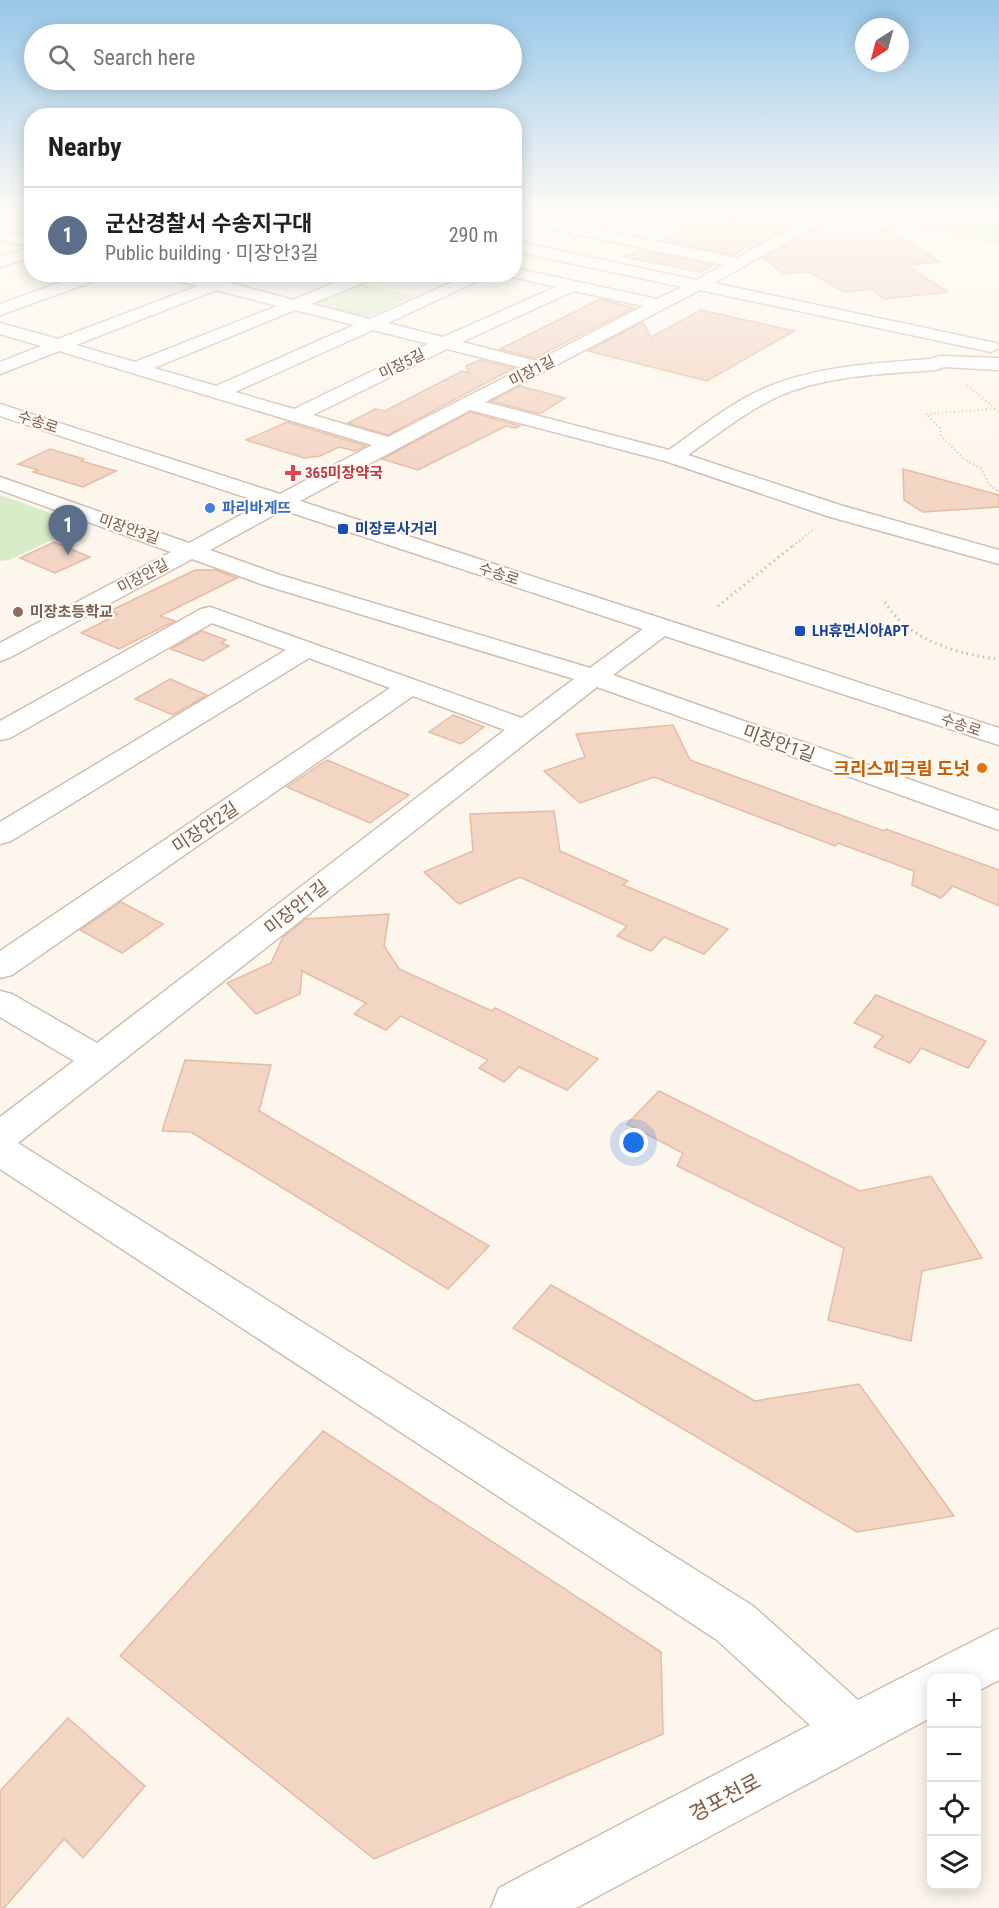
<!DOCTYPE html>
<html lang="en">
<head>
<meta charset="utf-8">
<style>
	body { margin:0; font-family:"Roboto Condensed","Noto Sans KR",sans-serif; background:#f6f6f6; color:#202124 }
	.controls { position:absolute; right:18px; bottom:18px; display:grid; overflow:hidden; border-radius:12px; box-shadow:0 3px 15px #0003 }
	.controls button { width:54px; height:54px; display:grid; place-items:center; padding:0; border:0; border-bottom:2px solid #e0e0e0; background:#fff; color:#202124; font:30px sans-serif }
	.compass { position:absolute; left:855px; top:18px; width:54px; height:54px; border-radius:50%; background:#fff; box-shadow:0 3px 15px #0003; rotate:216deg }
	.you { position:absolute; left:634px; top:1143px; width:21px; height:21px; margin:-15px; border:4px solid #fff; border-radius:50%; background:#1a73e8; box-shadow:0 0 0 9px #1a73e833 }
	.badge { display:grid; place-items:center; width:39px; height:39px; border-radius:50%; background:#e76f51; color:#fff; font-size:20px; font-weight:700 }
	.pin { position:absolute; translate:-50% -50px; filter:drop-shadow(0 2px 3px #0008) }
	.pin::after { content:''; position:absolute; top:32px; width:21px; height:18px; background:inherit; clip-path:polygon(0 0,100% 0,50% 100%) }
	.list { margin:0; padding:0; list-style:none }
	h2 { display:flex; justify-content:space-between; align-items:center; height:78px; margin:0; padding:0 24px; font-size:26px }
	h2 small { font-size:20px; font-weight:400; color:#757577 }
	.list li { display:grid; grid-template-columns:39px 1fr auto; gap:18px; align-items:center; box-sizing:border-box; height:96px; padding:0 24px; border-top:2px solid #e0e0e0 }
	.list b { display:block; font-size:22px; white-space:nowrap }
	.list p { margin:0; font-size:20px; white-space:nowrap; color:#757577 }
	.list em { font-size:20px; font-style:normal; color:#757577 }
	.icon { flex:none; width:33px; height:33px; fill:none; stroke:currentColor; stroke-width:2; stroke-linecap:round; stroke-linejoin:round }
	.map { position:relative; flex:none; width:999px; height:1908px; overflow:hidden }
	.search { position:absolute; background:#fff; box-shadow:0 3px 15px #0003; left:24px; top:24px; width:498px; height:66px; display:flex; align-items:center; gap:15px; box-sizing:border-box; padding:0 21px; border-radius:33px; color:#757577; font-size:22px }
	.panel { position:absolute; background:#fff; box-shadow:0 3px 15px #0003; left:24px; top:108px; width:498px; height:174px; border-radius:24px }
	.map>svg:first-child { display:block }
	.green { fill:#d8ecc9 }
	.building { fill:#f3d5c3; stroke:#e6bba3; stroke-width:1.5 }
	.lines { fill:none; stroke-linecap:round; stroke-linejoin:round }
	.minor-casing { stroke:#d1beb0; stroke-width:3 }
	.path-far1 { stroke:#d9b8a5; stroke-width:2; stroke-dasharray:1 3; stroke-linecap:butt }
	.path { stroke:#d9b8a5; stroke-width:3; stroke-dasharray:1.5 4; stroke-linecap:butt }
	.minor { fill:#fff; fill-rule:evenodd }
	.health-dot { fill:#e0444e; stroke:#fffaf3; stroke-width:2 }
	.shop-dot { fill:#3f7fe0; stroke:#fffaf3; stroke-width:2 }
	.transit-dot { fill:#1a4fb4; stroke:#fffaf3; stroke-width:2 }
	.education-dot { fill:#8d6e63; stroke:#fffaf3; stroke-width:2 }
	.food-dot { fill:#e8710a; stroke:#fffaf3; stroke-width:2 }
	.labels { text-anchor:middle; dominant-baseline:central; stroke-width:4.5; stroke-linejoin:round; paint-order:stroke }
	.far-street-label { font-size:15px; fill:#7a5c4d; stroke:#fffaf3 }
	.far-health-label { font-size:15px; font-weight:bold; fill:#be3a42; stroke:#fffaf3; text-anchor:start }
	.far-shop-label { font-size:15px; font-weight:bold; fill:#366cbe; stroke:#fffaf3; text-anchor:start }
	.far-transit-label { font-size:15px; font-weight:bold; fill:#164399; stroke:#fffaf3; text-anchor:start }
	.far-education-label { font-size:15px; font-weight:bold; fill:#785e54; stroke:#fffaf3; text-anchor:start }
	.street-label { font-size:18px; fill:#7a5c4d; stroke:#fffaf3 }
	.food-label { font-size:18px; font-weight:bold; fill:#c56008; stroke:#fffaf3; text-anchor:end }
	.near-street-label { font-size:21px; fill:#7a5c4d; stroke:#fffaf3 }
</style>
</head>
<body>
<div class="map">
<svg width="999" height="1908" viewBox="0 0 999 1908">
	<rect width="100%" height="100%" fill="#fdf6ec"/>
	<g class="green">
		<polygon points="857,208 999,208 999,244 841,217"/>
		<polygon points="363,284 415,296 361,320 308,306"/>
		<polygon points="0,495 78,523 78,528 9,560 0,561"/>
	</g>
	<g class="building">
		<polygon points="710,215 786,229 750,249 747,247 732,255 660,240"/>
		<polygon points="814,230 839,235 891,230 940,262 906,265 948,292 884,299 871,289 844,292 809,272 784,274 763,258"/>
		<polygon points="640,250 713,265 700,272 624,257"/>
		<polygon points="600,299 634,308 535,358 500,349"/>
		<polygon points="701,310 794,331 707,381 588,351 643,322 651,337"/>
		<polygon points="480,360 514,368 388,435 348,423 375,409 385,411 462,371 469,373 466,366"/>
		<polygon points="520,386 565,398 540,414 491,401"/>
		<polygon points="470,412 520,426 516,428 506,426 418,470 382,459"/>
		<polygon points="287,422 366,446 355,451 339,447 320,456 304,458 246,440"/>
		<polygon points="50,449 84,459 81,461 116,471 83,487 33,472 38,470 18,464"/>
		<polygon points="903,469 999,495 999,507 923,512 904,500"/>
		<polygon points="54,542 90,557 55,573 20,558"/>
		<polygon points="195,570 216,570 237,578 160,616 175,621 119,649 81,633 118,614 110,611"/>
		<polygon points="202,631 226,640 221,643 229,646 203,661 171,649"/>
		<polygon points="170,679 207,695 173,715 135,699"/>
		<polygon points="453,715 484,727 461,744 429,732"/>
		<polygon points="673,725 690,760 884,831 886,829 999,870 999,906 953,886 941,898 912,885 914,871 838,843 835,846 654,777 580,803 544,771 585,757 576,734"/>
		<polygon points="327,760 409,795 370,823 287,787"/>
		<polygon points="554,811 560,851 628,881 623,885 728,929 704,954 664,937 651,951 617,936 627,926 520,877 459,904 424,872 473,851 470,814"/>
		<polygon points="121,902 163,924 122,953 80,930"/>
		<polygon points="389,914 384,946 399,969 492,1011 495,1008 598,1059 567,1090 519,1067 504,1082 479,1068 488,1060 401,1016 386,1030 354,1014 366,1003 302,971 300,994 256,1014 227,983 271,963 283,937 306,919"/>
		<polygon points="876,995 986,1041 968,1068 921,1048 910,1063 874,1047 883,1036 854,1023"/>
		<polygon points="185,1060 271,1065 259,1111 489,1246 448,1289 191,1132 162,1131"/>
		<polygon points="659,1091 860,1191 931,1176 982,1258 922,1271 911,1341 828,1320 844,1248 677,1166 683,1153 627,1124"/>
		<polygon points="551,1285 755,1401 859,1384 954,1516 857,1532 513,1328"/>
		<polygon points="323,1431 661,1652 663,1734 374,1859 120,1656"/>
		<polygon points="68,1718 145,1786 83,1858 64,1839 4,1908 0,1908 0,1791"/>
	</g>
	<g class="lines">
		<g class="minor-casing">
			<g id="minor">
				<polygon points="0,208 20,208 18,211 0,216"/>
				<path d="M618 208H637L635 211 595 229 737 258 793 228 706 212 699 208H731L805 221 830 208H848L714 283 991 342 997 343 999 348 991 352 700 290 485 402 669 450C700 428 730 403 765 388 817 366 876 363 931 359L940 356 999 358V370L944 367 936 370C883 374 826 375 777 397 745 412 717 435 688 455L843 506 999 550V564L827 516 665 461 470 410 300 501 999 728V745L665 636 613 675 999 811V830L597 687 18 1143 753 1606 858 1700 999 1628V1680L976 1692V1678H932V1717L576 1908H491L499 1888 810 1725 717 1640 0 1169V1117L74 1061 0 1017V991L12 994 97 1043 505 730 413 696 12 975 0 978V951L390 688 309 658 11 841 0 844V822L286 650 212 623 10 738 0 740V721L201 609 210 607 522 718 574 679 264 585 192 559 9 658 0 661V643L171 552 0 490V477L189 543 263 503 0 416V404L280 494 372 445 59 351 0 374V362L41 346 0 334V323L58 339 198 286 165 277 163 274H192L217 279 293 300 355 274H379L377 277 311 304 370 319 470 274H493L388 323 443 337 556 287 508 276 507 274H514V268L657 299 682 287 514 251V241L696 280 724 265 581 235 575 237 568 232 514 222V213L577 225ZM216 290 277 306 135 362 76 345ZM574 291 643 306 537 361 462 342ZM295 310 354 325 216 386 154 368ZM373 330 428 344 294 409 235 392ZM447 349 523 368 388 437 313 415ZM283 510 643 629 590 668 280 575 210 550Z"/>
				<polygon points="0,230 26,237 29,240 21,245 0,240"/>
				<polygon points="32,247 32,257 0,267 0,257"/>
				<polygon points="83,274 108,274 106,277 0,315 0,304"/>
			</g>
		</g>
		<g class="path-far1">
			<polyline points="967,385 999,412"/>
			<polyline points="995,409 926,414 940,428 941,436 963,458 981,469 989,484 999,492"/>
			<polyline points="793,546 815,528"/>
		</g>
		<g class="path">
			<path d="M885 602C906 639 959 655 999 659"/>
			<polyline points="718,606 795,544"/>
		</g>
		<use href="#minor" class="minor"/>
	</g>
	<linearGradient id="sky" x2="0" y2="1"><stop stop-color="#97c7e8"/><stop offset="0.44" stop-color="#fefbf6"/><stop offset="1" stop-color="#fefbf6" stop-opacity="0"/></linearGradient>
	<rect width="999" height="475" fill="url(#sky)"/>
	<path class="health-dot" d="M290 464h6v6h6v6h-6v6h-6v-6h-6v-6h6z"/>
	<circle class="shop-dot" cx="210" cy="508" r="6"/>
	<g class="transit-dot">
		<rect x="337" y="523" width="12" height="12" rx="3"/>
		<rect x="794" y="625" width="12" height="12" rx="3"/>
	</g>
	<circle class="education-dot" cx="18" cy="612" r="6"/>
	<circle class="food-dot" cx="982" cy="768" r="6"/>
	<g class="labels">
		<g class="far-street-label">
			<text transform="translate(402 364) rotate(-26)">미장5길</text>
			<text transform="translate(532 371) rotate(-27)">미장1길</text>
			<text transform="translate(38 422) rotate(18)">수송로</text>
			<text transform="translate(129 529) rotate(19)">미장안3길</text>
			<text transform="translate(499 574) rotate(18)">수송로</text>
			<text transform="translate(143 576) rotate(-28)">미장안길</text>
			<text transform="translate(961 725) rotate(19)">수송로</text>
		</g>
		<g class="far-health-label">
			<text x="305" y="473">365미장약국</text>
		</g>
		<g class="far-shop-label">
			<text x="222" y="508">파리바게뜨</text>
		</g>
		<g class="far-transit-label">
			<text x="355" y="529">미장로사거리</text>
			<text x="812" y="631">LH휴먼시아APT</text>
		</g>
		<g class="far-education-label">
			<text x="30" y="612">미장초등학교</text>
		</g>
		<g class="street-label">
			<text transform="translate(779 743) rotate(20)">미장안1길</text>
			<text transform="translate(205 827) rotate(-34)">미장안2길</text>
			<text transform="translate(296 907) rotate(-38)">미장안1길</text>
		</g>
		<g class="food-label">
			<text x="970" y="768">크리스피크림 도넛</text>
		</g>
		<g class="near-street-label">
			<text transform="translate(725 1798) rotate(-28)">경포천로</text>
		</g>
	</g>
</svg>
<div class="controls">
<button>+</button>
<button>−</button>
<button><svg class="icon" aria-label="locate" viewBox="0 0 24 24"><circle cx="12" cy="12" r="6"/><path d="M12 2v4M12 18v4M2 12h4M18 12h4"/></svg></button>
<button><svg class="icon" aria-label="layers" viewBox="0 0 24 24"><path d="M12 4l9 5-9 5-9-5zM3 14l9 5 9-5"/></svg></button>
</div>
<svg class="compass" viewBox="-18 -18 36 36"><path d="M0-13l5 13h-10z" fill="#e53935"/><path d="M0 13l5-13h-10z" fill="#757577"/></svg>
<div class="you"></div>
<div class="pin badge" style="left:68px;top:555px;background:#5c6f8a">1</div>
<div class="search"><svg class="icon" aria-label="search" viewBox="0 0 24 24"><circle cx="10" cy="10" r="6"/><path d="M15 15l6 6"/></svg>Search here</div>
<section class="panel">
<h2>Nearby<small></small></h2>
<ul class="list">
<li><span class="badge" style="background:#5c6f8a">1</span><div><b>군산경찰서 수송지구대</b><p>Public building · 미장안3길</p></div><em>290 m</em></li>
</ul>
</section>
</div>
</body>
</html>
